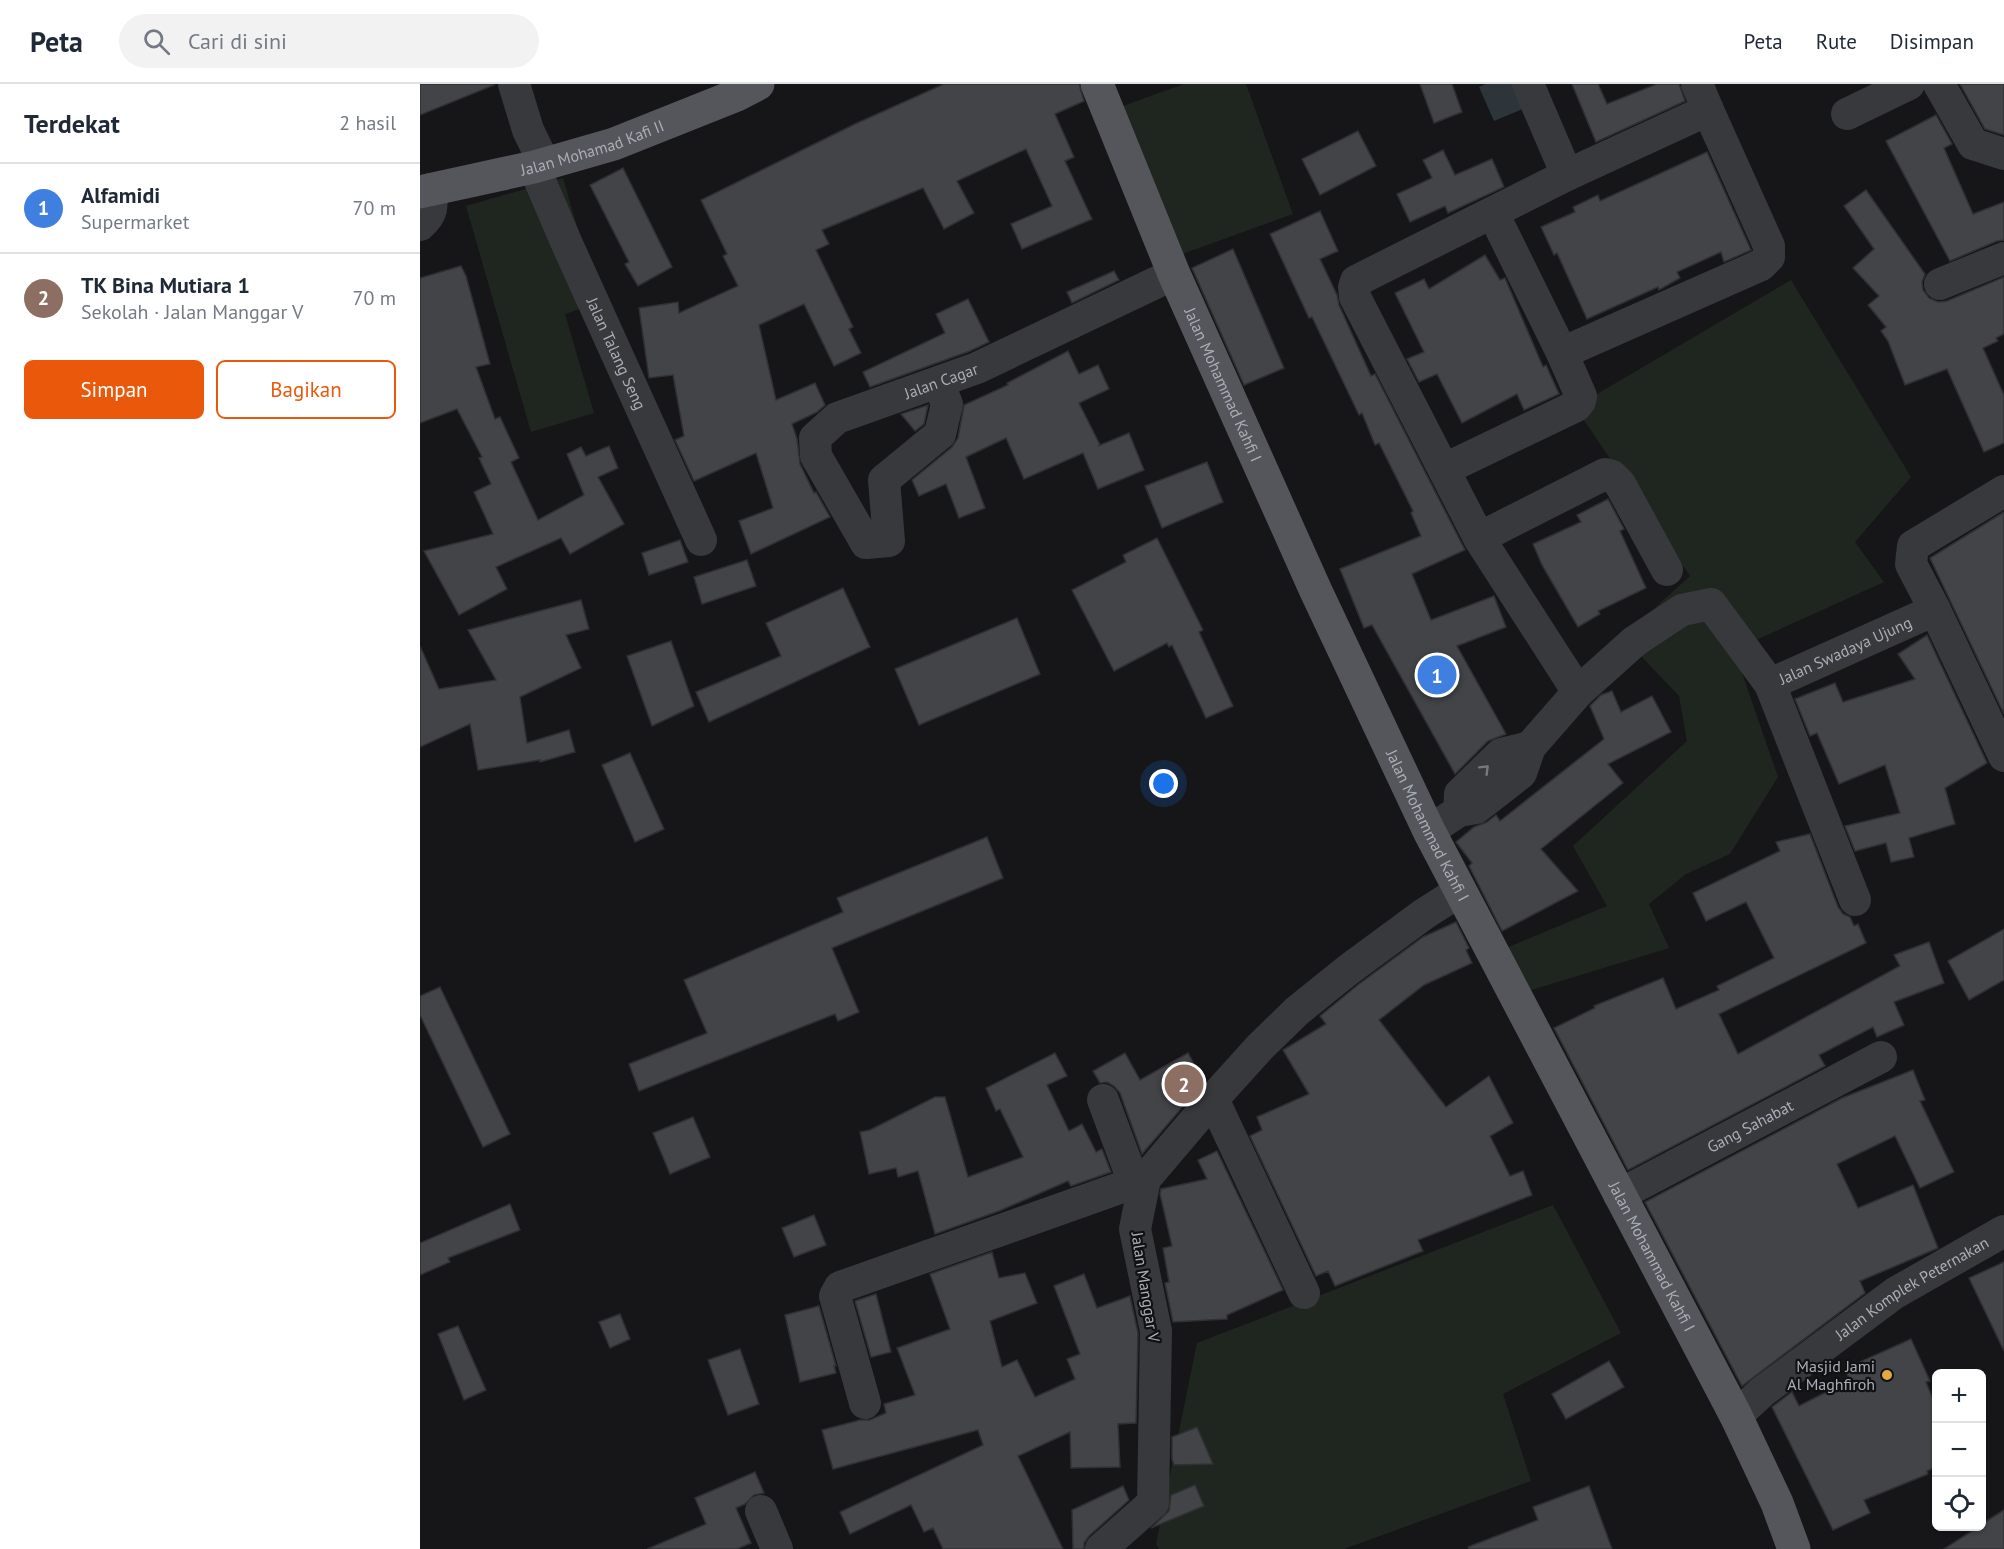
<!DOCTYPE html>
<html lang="id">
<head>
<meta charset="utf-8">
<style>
	body { margin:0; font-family:"PT Sans",sans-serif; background:#f2f2f3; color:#1f2937 }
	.controls { position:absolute; right:18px; bottom:18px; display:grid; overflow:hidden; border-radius:9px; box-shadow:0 2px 4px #0004 }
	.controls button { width:54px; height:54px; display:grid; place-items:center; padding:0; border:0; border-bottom:2px solid #e0e1e3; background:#fff; color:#1f2937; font:30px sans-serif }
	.you { position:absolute; left:744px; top:700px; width:21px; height:21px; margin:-15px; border:4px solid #fff; border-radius:50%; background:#1a73e8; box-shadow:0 0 0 9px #1a73e833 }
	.badge { display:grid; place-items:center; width:39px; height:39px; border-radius:50%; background:#ea580c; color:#fff; font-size:20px; font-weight:700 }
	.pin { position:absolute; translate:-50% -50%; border:3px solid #fff; box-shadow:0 2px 6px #0006 }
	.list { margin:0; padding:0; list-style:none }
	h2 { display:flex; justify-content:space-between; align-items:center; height:78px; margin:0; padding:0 24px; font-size:26px }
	h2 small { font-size:20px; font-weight:400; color:#747a83 }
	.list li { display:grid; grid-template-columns:39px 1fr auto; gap:18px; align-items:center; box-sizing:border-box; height:90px; padding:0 24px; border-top:2px solid #e0e1e3 }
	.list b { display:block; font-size:22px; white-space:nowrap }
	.list p { margin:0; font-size:20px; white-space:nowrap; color:#747a83 }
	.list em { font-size:20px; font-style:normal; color:#747a83 }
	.actions { display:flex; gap:12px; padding:18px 24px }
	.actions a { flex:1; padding:14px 0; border:2px solid #ea580c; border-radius:9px; text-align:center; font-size:21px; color:#ea580c }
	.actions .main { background:#ea580c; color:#fff }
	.icon { flex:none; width:33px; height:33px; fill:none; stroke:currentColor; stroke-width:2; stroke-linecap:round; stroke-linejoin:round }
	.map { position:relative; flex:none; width:1584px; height:1465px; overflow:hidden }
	header { display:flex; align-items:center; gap:36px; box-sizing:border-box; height:84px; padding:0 30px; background:#fff; border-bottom:2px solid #e0e1e3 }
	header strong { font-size:28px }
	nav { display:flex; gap:33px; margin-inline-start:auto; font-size:21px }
	.search { width:420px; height:54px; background:#f2f2f3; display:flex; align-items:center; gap:15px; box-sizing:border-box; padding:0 21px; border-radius:33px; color:#747a83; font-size:22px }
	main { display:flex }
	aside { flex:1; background:#fff }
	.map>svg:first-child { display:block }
	.green { fill:#1f261f }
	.water { fill:#2d353b }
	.building { fill:#434448; stroke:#303034; stroke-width:1.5 }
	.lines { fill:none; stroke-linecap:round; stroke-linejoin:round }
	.minor { stroke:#38393d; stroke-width:32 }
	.major { stroke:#54565b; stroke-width:33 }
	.oneway { stroke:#767980 }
	.poi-dot { fill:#e4a843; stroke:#111113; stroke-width:2 }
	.labels { text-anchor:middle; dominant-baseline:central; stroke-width:4.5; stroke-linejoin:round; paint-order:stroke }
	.street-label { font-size:16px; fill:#a9aeb7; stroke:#111113 }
	.poi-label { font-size:16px; fill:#a9aeb7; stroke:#111113; text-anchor:end }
</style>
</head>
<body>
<header>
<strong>Peta</strong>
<div class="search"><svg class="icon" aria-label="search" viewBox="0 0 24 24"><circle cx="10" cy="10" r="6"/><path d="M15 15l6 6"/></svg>Cari di sini</div>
<nav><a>Peta</a><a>Rute</a><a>Disimpan</a></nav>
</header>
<main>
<aside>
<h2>Terdekat<small>2 hasil</small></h2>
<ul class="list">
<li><span class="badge" style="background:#3f7fe0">1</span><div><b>Alfamidi</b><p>Supermarket</p></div><em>70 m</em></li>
<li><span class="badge" style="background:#8d6e63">2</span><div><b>TK Bina Mutiara 1</b><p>Sekolah · Jalan Manggar V</p></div><em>70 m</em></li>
</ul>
<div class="actions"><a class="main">Simpan</a><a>Bagikan</a></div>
</aside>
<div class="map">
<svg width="1584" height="1465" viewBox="0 0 1584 1465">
	<rect width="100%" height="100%" fill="#161618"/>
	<g class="green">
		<polygon points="764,0 826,0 873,130 743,177 689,27"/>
		<polygon points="143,94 179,219 145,230 174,329 111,348 46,122"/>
		<polygon points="1371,196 1491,393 1435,458 1464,498 1314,566 1358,693 1310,770 1266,790 1229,820 1249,864 1098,910 1079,867 1187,822 1153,762 1267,657 1259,612 1203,553 1270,492 1155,323"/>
		<polygon points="1133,1121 1201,1249 1083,1310 1111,1397 924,1465 739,1465 736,1460 777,1259"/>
	</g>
	<polygon class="water" points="1066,0 1096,0 1105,24 1074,37 1059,3"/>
	<g class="building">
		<polygon points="0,0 73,0 74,1 0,31"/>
		<polygon points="524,0 659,0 664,17 635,30 654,73 645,77 672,135 602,165 591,140 632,122 606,65 537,97 554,129 524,145 503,104 402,146 409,160 396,166 433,243 429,245 441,269 414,282 384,220 339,241 356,316 395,299 405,321 397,328 372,340 377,355 380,380 394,409 396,408 410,433 331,470 319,437 353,424 336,369 274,397 255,356 264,352 253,291 229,294 219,224 258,218 259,229 318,202 303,172 307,170 281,116 435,40"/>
		<polygon points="1000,0 1032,0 1042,28 1014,39"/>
		<polygon points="1152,0 1178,0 1187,20 1237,0 1259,0 1265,17 1176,58"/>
		<polygon points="1540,0 1584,0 1584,51 1565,45"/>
		<polygon points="1516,31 1532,60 1524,64 1553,130 1584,118 1584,156 1577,157 1530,177 1466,57"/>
		<polygon points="938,47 956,82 900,111 882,75"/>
		<polygon points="1023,66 1035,91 1072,75 1084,103 1028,129 1025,122 990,138 977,110 1012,94 1003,76"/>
		<polygon points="1287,68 1331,166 1304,178 1301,168 1257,188 1260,194 1239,206 1238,203 1167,235 1137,169 1134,171 1121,143 1155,128 1153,123 1178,111 1180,117"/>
		<polygon points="203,84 252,183 218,202 205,180 209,178 170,101"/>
		<polygon points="1446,106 1505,190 1502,198 1503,206 1509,214 1518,218 1527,217 1584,193 1584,250 1576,254 1578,257 1563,264 1584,311 1584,359 1564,368 1527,285 1485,301 1468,257 1461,247 1466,243 1448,221 1459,212 1433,184 1454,165 1424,122"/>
		<polygon points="900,127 918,167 900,175 917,211 919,221 951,292 955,290 1045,466 992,490 1011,536 1074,512 1086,543 1037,562 1086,650 1068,657 1035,690 952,541 944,544 920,485 1001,452 991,429 993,427 959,359 955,361 942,329 939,331 892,233 889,234 850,150"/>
		<polygon points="813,165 864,284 824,301 772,184"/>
		<polygon points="1065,171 1080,196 1085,194 1123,283 1126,281 1139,310 1104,326 1097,310 1042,339 1017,290 999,298 987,275 1004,268 975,209 1004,195 1009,205"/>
		<polygon points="41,182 46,192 70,280 56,283 75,335 80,333 99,374 91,378 118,436 164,411 147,370 161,363 166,372 189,362 198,384 178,393 204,440 150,470 141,454 76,483 87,505 39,531 4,467 73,450 54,408 71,400 59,374 62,373 37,325 0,339 0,194"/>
		<polygon points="694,187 699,196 652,219 647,208"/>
		<polygon points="548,215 569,258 550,267 450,303 443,288 525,249 516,230"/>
		<polygon points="648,267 659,290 678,281 689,305 659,319 680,361 678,362 709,349 724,386 678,405 663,369 604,395 586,354 546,373 565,424 539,434 526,400 499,412 492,396 532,363 538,354 544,321 588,301 587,299"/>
		<polygon points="508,321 504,340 495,347 481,330"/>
		<polygon points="787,378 803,418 742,444 725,402"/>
		<polygon points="1188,415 1204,445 1200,447 1226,504 1178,527 1180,530 1158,543 1122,481 1113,460 1161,438 1157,431"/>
		<polygon points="1584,428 1584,630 1510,474"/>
		<polygon points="737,454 783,546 779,548 813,622 786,634 752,561 749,563 747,559 694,587 652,506 706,478 703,471"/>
		<polygon points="260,456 268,478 229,491 222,469"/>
		<polygon points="327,476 336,502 282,520 274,493"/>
		<polygon points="423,504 450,563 289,638 276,608 361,572 346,539"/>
		<polygon points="161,516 169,545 146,551 161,584 100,613 107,659 149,646 155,668 120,678 120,676 58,686 50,640 0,663 0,562 19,605 76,596 48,546"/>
		<polygon points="597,534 620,590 499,641 475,585"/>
		<polygon points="1507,551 1567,679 1525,704 1535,740 1489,754 1494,773 1471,778 1466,759 1435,767 1425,742 1480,729 1465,681 1419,700 1397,649 1390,652 1375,615 1415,599 1423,618 1495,595 1478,570"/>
		<polygon points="251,557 274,622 232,642 207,572"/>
		<polygon points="1192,607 1201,628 1232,612 1251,648 1188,680 1203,699 1121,765 1158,807 1082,847 1049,782 1052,779 1036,758 1054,743 1067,738 1076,731 1080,737 1184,655 1170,622 1181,611"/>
		<polygon points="210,669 244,745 215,758 182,681"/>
		<polygon points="1390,750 1418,823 1423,830 1430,833 1434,842 1438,840 1446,859 1299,930 1318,970 1480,882 1474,871 1509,858 1524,899 1474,918 1484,941 1457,953 1453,943 1399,971 1405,982 1208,1086 1134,944 1175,924 1174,922 1243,894 1256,925 1299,906 1297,902 1354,874 1326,818 1286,837 1273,809 1360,767 1356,758"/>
		<polygon points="567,753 583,794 412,864 439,928 418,937 415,930 219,1007 209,980 287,949 264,896 423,828 417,814"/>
		<polygon points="1036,838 1049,864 1046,866 1052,879 1004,901 959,936 1026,1023 1069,992 1093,1039 1070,1052 1090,1092 1103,1087 1112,1111 998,1156 1003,1167 915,1202 908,1187 896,1192 830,1052 842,1046 837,1033 889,1010 863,966 906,940 900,932 939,900 1003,853"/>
		<polygon points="1584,845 1584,896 1549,916 1528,877"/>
		<polygon points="20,903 90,1050 63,1063 0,931 0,912"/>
		<polygon points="635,969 647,992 627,1001 649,1047 662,1040 676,1068 682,1065 691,1088 651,1102 648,1097 579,1127 515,1150 498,1087 478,1093 476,1084 449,1090 440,1048 450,1046 515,1013 525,1013 548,1093 603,1073 580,1025 576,1027 566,1004"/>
		<polygon points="705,969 720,996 768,969 784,998 722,1070 700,1009 694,1002 687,998 680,999 673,987"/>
		<polygon points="1493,986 1505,1016 1500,1017 1534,1088 1500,1104 1475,1052 1417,1080 1438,1124 1493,1101 1518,1164 1440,1197 1445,1209 1322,1302 1225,1118 1422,1014"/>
		<polygon points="273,1033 290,1073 250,1090 233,1049"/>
		<polygon points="797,1067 863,1206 807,1231 807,1235 753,1238 745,1199 749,1198 743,1164 752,1162 740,1110 741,1105 787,1095 778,1076"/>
		<polygon points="90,1120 100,1146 28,1174 30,1178 0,1191 0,1159"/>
		<polygon points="394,1131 406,1161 374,1173 362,1144"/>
		<polygon points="572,1168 579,1194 605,1189 617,1219 570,1237 582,1283 597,1276 615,1313 655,1295 647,1275 660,1270 634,1202 664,1190 677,1224 710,1212 718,1249 716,1339 698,1340 700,1383 651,1384 650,1348 598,1372 643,1465 523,1465 513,1444 504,1448 491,1421 430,1450 420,1428 563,1361 558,1346 413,1385 402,1346 440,1336 450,1336 466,1329 464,1320 495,1311 477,1264 530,1245 510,1190"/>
		<polygon points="1584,1178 1584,1267 1549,1194"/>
		<polygon points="456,1210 471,1268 451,1273 435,1217"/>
		<polygon points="399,1222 416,1282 414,1282 416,1289 380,1298 365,1231"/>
		<polygon points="200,1230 210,1255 190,1264 179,1238"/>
		<polygon points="38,1242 66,1306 44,1316 18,1250"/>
		<polygon points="1491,1255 1510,1297 1506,1298 1516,1322 1516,1383 1507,1387 1508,1390 1444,1416 1450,1429 1413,1446 1352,1323 1372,1308 1379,1322 1430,1296 1424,1285"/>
		<polygon points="320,1265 339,1320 308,1331 288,1276"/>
		<polygon points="1189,1277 1204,1303 1146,1335 1132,1310"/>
		<polygon points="777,1343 793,1380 754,1381 752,1375 752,1353"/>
		<polygon points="335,1388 344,1409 334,1411 325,1420 316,1424 331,1459 317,1465 227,1465 286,1440 275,1414"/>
		<polygon points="775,1401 784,1422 731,1444 749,1427 751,1411"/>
		<polygon points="703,1402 709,1416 669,1452 664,1459 664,1465 653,1465 652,1426"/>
		<polygon points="1169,1402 1192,1465 1049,1465 1048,1463 1118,1436 1113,1423"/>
		<polygon points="1584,1426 1584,1465 1524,1465 1558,1443 1562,1443 1562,1440"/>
	</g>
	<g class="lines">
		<g class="minor">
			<polyline points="94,0 108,46 124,79"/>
			<polyline points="1108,0 1147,91"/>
			<polyline points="1519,0 1553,60 1584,70"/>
			<polyline points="1427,30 1489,0"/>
			<path id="s1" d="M114 83 147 160 281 456"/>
			<polyline points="1073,129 1142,269"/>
			<path d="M0 141C13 130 13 122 10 105"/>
			<polyline points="1520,200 1584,174"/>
			<path id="s2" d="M518 298 527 320 520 350 464 396 469 457 446 459 396 372 395 354 417 334 557 284 754 190"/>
			<polyline points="1025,385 1156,322 1160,317 1161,312 1142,269 1341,181 1349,173 1349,162 1288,26"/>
			<polyline points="1584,407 1493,462 1491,480 1515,526 1584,672"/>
			<polyline points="1059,454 1185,390 1192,392 1200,400 1247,486"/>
			<polyline points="1350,600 1435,816"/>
			<polyline points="1158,608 1059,454 935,213 934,203 936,197 1147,91 1288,26 1277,0"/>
			<polyline points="1039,727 1040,710 1081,670 1110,663"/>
			<path id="s3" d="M1009 747 1039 727 1056 724 1101 689 1110 663 1158 608 1215 557 1262 526 1291 520 1350 600 1515 526"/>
			<polyline points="793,1015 884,1209"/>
			<polyline points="683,1016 714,1099"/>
			<path id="s4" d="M1199 1111 1461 973"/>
			<polyline points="445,1319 415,1212 420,1203 725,1095"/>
			<path id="s5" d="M1316 1332 1342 1308 1475 1209 1584 1147"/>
			<polyline points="341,1427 357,1465"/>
			<polyline points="681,1465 733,1419 736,1247 715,1145 725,1095 793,1015 840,963 877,927 928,886 1004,830 1040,807"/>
		</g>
		<g class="major">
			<path id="s6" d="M677 0 754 190 895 505 1009 747 1316 1332 1357 1419 1374 1465"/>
			<path id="s7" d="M0 108 114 83 194 60 317 11 338 0"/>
		</g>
	</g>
	<defs><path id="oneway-chevron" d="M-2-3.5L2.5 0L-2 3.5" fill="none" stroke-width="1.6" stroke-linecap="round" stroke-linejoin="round" transform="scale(1.5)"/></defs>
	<use class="oneway" href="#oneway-chevron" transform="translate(1065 685) rotate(-45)"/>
	<circle class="poi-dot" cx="1467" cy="1291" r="6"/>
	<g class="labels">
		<g class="street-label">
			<text stroke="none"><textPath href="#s7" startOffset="178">Jalan Mohamad Kafi II</textPath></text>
			<text stroke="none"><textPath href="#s1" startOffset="204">Jalan Talang Seng</textPath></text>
			<text stroke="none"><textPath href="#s2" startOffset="470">Jalan Cagar</textPath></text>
			<text stroke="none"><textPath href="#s6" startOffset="326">Jalan Mohammad Kahfi I</textPath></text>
			<text stroke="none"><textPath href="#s3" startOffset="555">Jalan Swadaya Ujung</textPath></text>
			<text stroke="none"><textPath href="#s6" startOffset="812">Jalan Mohammad Kahfi I</textPath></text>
			<text stroke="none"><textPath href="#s4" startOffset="148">Gang Sahabat</textPath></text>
			<text stroke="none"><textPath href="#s6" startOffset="1298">Jalan Mohammad Kahfi I</textPath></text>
			<text transform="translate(726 1203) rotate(81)">Jalan Manggar V</text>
			<text stroke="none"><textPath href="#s5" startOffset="218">Jalan Komplek Peternakan</textPath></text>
		</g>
		<g class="poi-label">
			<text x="1455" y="1282">Masjid Jami<tspan x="1455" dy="18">Al Maghfiroh</tspan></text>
		</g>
	</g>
</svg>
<div class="controls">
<button>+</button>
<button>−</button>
<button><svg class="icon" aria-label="locate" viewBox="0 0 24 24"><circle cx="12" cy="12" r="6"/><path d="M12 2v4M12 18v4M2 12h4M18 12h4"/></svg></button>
</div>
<div class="you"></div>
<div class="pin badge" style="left:1017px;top:591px;background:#3f7fe0">1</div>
<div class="pin badge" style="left:764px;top:1000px;background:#8d6e63">2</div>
</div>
</main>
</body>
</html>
